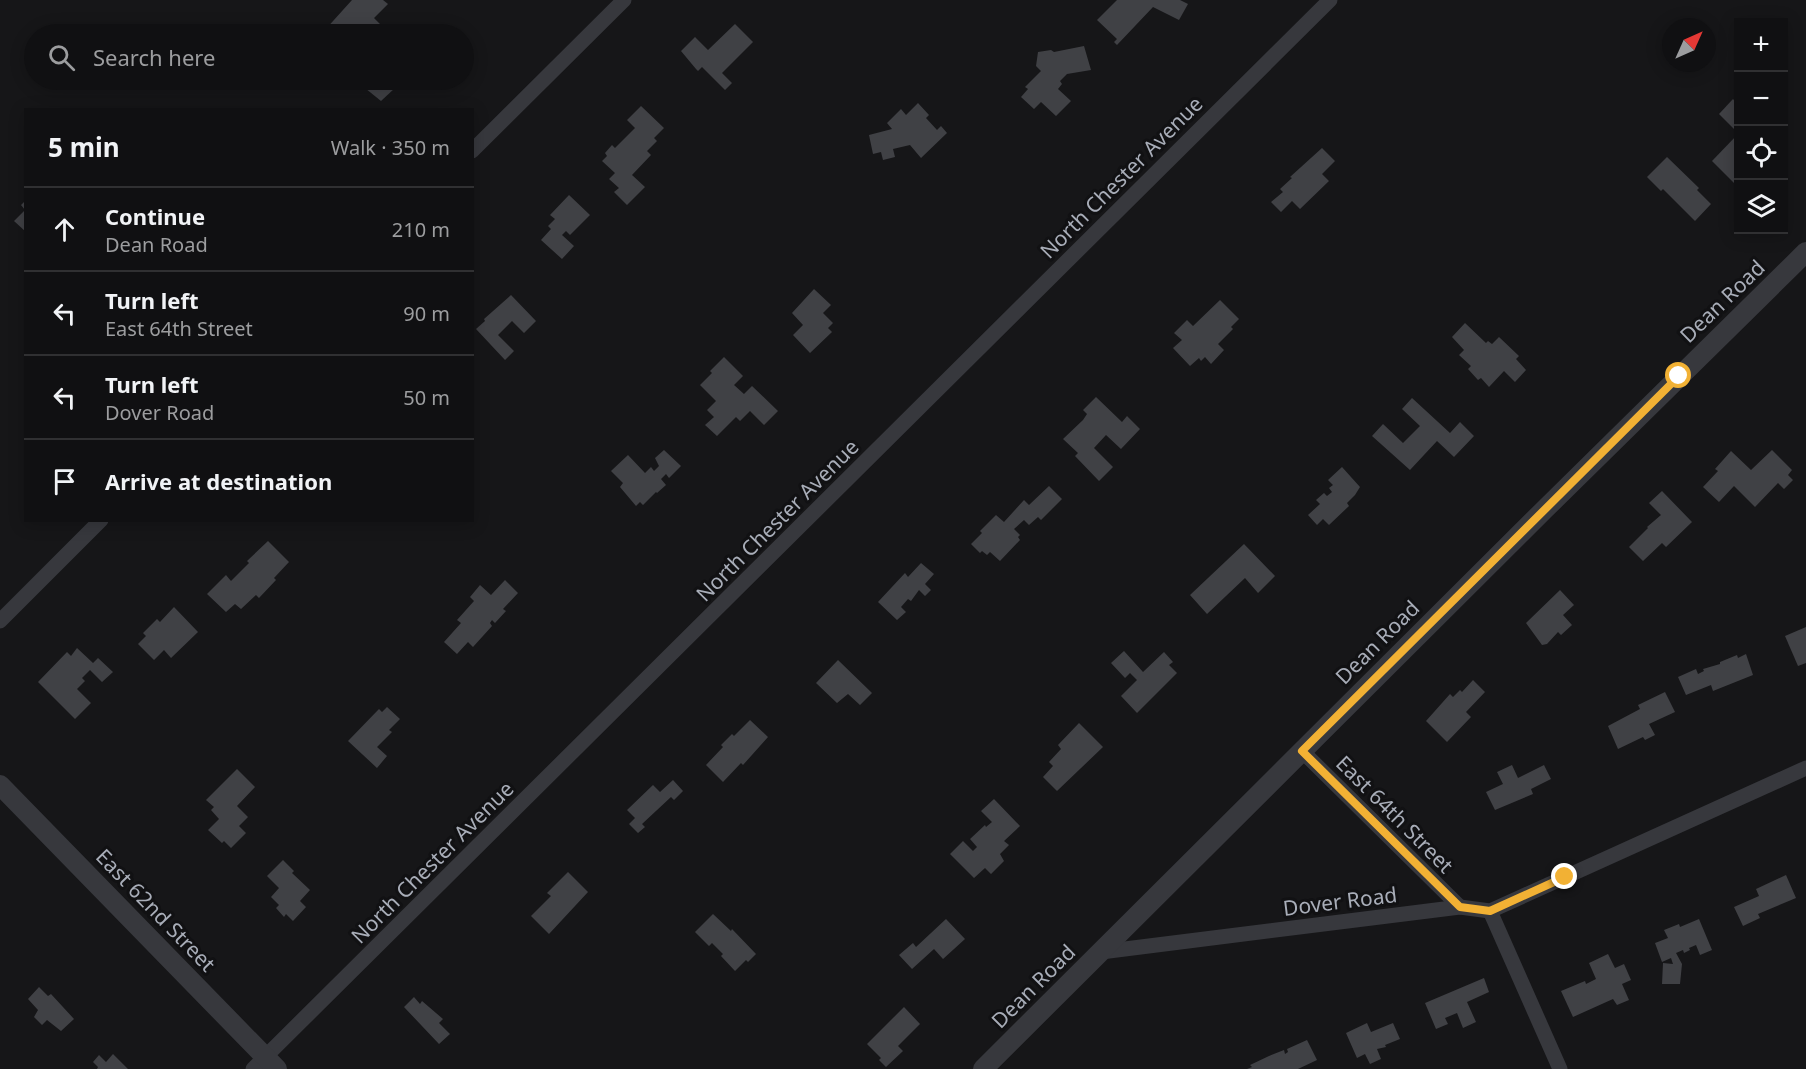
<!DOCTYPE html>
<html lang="en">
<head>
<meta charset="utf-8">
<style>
	body { margin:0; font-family:"Noto Sans",sans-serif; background:#19191b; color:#f1f3f6 }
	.controls { position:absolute; right:18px; top:18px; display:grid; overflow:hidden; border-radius:0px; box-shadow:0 3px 15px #0003 }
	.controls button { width:54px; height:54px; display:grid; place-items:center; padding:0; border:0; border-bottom:2px solid #303032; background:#101012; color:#f1f3f6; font:30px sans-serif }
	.compass { position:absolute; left:1662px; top:18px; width:54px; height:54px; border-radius:50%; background:#101012; box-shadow:0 3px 15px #0003; rotate:45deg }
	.stop { position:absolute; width:18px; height:18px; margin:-14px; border:4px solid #f2b134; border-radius:50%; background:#fff }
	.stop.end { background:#f2b134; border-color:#fff; box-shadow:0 2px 6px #0008 }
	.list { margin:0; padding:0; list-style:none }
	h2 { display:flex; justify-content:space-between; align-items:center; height:78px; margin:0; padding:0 24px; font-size:26px }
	h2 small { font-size:20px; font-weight:400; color:#9c9d9f }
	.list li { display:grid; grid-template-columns:39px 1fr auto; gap:18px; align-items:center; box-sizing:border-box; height:84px; padding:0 24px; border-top:2px solid #303032 }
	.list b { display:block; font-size:22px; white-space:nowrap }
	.list p { margin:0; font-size:20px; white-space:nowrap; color:#9c9d9f }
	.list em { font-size:20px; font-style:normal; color:#9c9d9f }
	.icon { flex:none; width:33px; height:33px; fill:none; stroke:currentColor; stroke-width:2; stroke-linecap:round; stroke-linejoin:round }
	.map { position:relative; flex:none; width:1806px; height:1069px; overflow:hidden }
	.search { position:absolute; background:#101012; box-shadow:0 3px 15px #0003; left:24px; top:24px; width:450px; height:66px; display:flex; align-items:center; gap:15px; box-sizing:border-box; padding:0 21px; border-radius:33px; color:#9c9d9f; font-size:22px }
	.panel { position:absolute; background:#101012; box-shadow:0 3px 15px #0003; left:24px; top:108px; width:450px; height:414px; border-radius:0px }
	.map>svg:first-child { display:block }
	.building { fill:#404145 }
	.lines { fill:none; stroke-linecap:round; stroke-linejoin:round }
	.minor { stroke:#37383d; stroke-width:15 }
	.tertiary { stroke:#37383d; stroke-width:20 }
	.route { stroke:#f2b134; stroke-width:8 }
	.labels { text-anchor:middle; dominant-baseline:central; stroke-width:6; stroke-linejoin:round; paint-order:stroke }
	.street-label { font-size:21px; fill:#a8adb8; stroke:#111113 }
</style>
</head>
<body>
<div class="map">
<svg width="1806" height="1069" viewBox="0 0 1806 1069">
	<rect width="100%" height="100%" fill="#161618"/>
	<g class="building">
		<polygon points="352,0 383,0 388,4 374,18 381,25 371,34 328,34 324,31"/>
		<polygon points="1117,0 1180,0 1188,4 1179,20 1153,7 1117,45 1114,42 1117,39 1097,20"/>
		<polygon points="735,24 753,42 722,73 732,83 725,90 702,67 698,71 696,69 681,51 695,37 708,50"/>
		<polygon points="1084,46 1091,70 1067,74 1060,81 1062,84 1058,89 1071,101 1056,116 1041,102 1034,109 1021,97 1028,89 1025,87 1041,71 1036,66 1038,52 1051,50 1054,52"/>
		<polygon points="355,80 386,80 395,88 381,101"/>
		<polygon points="1733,99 1738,105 1738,133 1719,114"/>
		<polygon points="918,103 929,115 926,118 937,130 941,126 947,133 921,158 910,145 893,149 895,157 883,160 881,152 873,154 869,135 892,129 887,123 901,109 906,115"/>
		<polygon points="641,106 664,128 654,138 657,141 647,151 651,155 632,175 645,187 627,205 614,192 619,188 609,179 615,173 602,161 607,156 605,153 612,145 615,148 635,128 627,120"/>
		<polygon points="1738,134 1738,180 1735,184 1712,161"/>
		<polygon points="1322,148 1335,161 1322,174 1329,181 1300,209 1292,201 1281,212 1271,202 1283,192 1280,189 1292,178 1290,177"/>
		<polygon points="1667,157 1699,188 1697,190 1711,204 1695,221 1663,189 1661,191 1647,177"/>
		<polygon points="569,195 590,215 570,235 566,231 562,235 574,246 562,259 541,240 551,229 548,226 555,219 550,215"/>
		<polygon points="26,200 26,232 14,221 25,210 21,205"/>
		<polygon points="814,289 831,305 823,313 833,323 828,328 832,332 810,353 793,335 803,325 792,313"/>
		<polygon points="511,295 536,321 524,333 512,321 498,335 514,351 505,360 476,329 485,321 484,319"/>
		<polygon points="1220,300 1239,319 1231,327 1233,329 1218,344 1224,350 1211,364 1205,357 1201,361 1199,358 1190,366 1173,348 1182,340 1174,333 1187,320 1193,326"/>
		<polygon points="1465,323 1486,343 1488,341 1492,344 1499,337 1519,356 1516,359 1526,370 1515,382 1504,371 1489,387 1481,378 1478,380 1468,369 1471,366 1459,355 1464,350 1452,337"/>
		<polygon points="724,357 743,376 734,385 744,394 752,386 778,411 764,425 750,411 740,421 736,417 717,436 705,425 714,417 707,410 716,401 700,385 712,373 710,371"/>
		<polygon points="1096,397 1122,422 1127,416 1140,429 1121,449 1106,435 1094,448 1113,467 1099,481 1075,456 1078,453 1063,439 1083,420 1087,414 1083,410"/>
		<polygon points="1412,398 1450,433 1460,422 1474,436 1454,457 1437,441 1410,470 1372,436 1383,424 1403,443 1420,426 1402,409"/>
		<polygon points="664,450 681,466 669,478 666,474 661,479 666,485 657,493 656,492 643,505 640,502 636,506 620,487 623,483 611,471 628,455 645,473 651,467 654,471 659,466 655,458"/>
		<polygon points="1772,450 1792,470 1788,475 1793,480 1784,489 1778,483 1755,507 1734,486 1719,502 1703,487 1718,471 1715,469 1731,451 1751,470"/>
		<polygon points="1342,467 1360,487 1355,495 1347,503 1349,506 1329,525 1323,519 1317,525 1308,515 1320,504 1316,500 1324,493 1327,496 1332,492 1329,488 1333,485 1328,480"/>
		<polygon points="1049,486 1062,499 1041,520 1038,517 1029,525 1024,520 1014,529 1020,535 1018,537 1020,540 1000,561 990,552 987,555 982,551 980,553 971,544 982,533 980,531 996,515 1004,522 1024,500 1029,505"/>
		<polygon points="1662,491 1692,522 1666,547 1662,543 1643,561 1629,547 1648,528 1647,527 1661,515 1649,503"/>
		<polygon points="268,541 289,562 274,578 276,580 259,598 256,595 241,609 235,604 226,612 207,594 226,575 231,581 249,563 247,561"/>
		<polygon points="1244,544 1275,576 1258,593 1245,578 1207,614 1190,595"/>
		<polygon points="921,563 934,574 925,584 931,590 925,596 919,590 911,601 908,599 901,607 906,612 897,620 878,602 905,573 908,577"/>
		<polygon points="505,580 518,593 503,609 506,611 495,623 492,620 490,623 492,626 473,647 468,642 457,654 444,642 461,623 457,620 474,601 470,597 480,585 491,595"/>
		<polygon points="1560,590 1574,605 1563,615 1572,625 1561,635 1558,632 1547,644 1542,645 1526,623"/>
		<polygon points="174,607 198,632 171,658 164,650 154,660 138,644 146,636 143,633 157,619 160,622"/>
		<polygon points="1806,627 1806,663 1798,666 1785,636"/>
		<polygon points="77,648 93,663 98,658 113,672 102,682 90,670 82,678 85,681 77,689 91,703 75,719 38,682 67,652 71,656"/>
		<polygon points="1124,651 1143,672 1164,652 1173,662 1169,665 1177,673 1137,713 1121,696 1137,680 1130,673 1125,678 1111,663"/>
		<polygon points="1746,654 1753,675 1713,691 1711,685 1686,695 1678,677 1696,669 1698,674 1704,671 1703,669 1720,664 1720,662 1737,655 1738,658"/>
		<polygon points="838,660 872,693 860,705 848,694 837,703 816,683"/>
		<polygon points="1473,680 1485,692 1466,712 1471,717 1447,742 1426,721 1450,694 1453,697 1460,690 1462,692"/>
		<polygon points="1665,692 1675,712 1649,724 1655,735 1645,740 1643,737 1618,749 1608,726 1640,709 1638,705"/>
		<polygon points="387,707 400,719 389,730 392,732 377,747 387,756 377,768 348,741 379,709 382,712"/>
		<polygon points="750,720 768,737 743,765 741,763 723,782 706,765 723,747 721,745 732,734 734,736"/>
		<polygon points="1079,723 1103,747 1057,791 1043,777 1053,766 1049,762 1061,749 1058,745"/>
		<polygon points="1512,765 1518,778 1544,765 1551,779 1531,789 1533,794 1495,810 1486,792 1503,784 1497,772"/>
		<polygon points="237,769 255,787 237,806 248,817 239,826 246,833 231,848 224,841 222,843 208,830 219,819 211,810 214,807 206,800"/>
		<polygon points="673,780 683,791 674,800 671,797 642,824 645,827 638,833 629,824 635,818 627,810 653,785 660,792"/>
		<polygon points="994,799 1020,826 1004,841 1009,845 1000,854 1004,861 991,874 985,868 974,878 950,854 963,841 973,851 977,847 970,839 985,825 986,827 992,822 981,811"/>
		<polygon points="283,860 294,871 292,873 310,890 300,901 306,907 293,921 286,914 284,917 276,908 279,905 271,897 279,888 267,876"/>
		<polygon points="568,872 588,892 549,934 531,916 551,896 547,893"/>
		<polygon points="1786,875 1796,898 1758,914 1760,918 1743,926 1734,907 1759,896 1756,889"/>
		<polygon points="713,914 731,931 732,929 756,954 748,962 746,960 735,971 721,956 723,954 712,943 709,946 695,932"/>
		<polygon points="946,919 965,939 943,959 934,949 912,969 899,955 913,943 916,947"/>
		<polygon points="1699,919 1712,950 1700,955 1696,945 1689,948 1690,950 1684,953 1683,950 1676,953 1682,964 1680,984 1662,984 1663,963 1673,964 1671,958 1662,962 1655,943 1668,938 1664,930 1679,924 1680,927"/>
		<polygon points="1608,954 1615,968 1624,964 1631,980 1622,984 1629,1000 1617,1005 1613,999 1573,1017 1561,991 1585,981 1586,984 1596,979 1589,963"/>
		<polygon points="1484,978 1489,992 1467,1002 1476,1022 1463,1028 1457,1013 1445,1018 1448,1024 1436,1029 1425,1003"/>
		<polygon points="39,987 48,996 51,994 74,1019 61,1031 47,1020 42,1025 34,1017 38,1010 28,999"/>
		<polygon points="414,997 420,1004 422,1001 443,1019 439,1023 450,1034 439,1044 404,1007"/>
		<polygon points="904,1007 920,1024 898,1046 903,1051 886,1067 879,1060 881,1058 867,1044"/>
		<polygon points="1367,1023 1371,1032 1393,1023 1400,1039 1385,1045 1386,1047 1377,1049 1381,1059 1370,1064 1365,1054 1357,1058 1346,1033"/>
		<polygon points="1307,1040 1317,1060 1298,1069 1247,1069 1252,1067 1250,1065 1269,1056 1284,1050 1285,1054 1288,1052 1287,1049"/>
		<polygon points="113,1054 128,1069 97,1069 98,1067 93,1062 99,1055 106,1062"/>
	</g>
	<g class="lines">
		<g class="minor">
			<polyline points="472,151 624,0"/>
			<polyline points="0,621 101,520"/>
			<polyline points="1302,751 1460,907"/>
			<polyline points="1490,911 1560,1069"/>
			<polyline points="1101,952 1460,907 1490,911 1806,768"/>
			<polyline points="253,1069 1330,0"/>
		</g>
		<g class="tertiary">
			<polyline points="0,785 277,1069"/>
			<polyline points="983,1069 1544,510 1806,252"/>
		</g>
	</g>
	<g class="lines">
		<polyline class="route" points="1565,877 1490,911 1460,907 1302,751 1679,376"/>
	</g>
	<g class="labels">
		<g class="street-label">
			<text transform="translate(1121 177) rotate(-45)">North Chester Avenue</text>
			<text transform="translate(1722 301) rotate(-44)">Dean Road</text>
			<text transform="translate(777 520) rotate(-45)">North Chester Avenue</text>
			<text transform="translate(1377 642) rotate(-45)">Dean Road</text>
			<text transform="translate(1395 814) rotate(45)">East 64th Street</text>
			<text transform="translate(432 862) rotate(-45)">North Chester Avenue</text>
			<text transform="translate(1340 901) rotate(-7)">Dover Road</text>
			<text transform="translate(156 910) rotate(46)">East 62nd Street</text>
			<text transform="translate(1033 986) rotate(-45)">Dean Road</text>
		</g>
	</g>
</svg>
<div class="controls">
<button>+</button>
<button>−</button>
<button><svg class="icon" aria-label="locate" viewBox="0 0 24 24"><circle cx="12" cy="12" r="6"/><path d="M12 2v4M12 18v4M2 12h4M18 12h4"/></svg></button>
<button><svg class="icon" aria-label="layers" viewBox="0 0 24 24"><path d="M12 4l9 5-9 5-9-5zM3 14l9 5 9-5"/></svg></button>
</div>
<svg class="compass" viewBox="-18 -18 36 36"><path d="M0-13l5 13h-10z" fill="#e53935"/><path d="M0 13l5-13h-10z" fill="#9c9d9f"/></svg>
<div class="stop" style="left:1679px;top:376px"></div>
<div class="stop end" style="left:1565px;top:877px"></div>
<div class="search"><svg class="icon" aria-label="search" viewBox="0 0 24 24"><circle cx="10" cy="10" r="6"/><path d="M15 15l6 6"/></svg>Search here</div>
<section class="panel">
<h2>5 min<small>Walk · 350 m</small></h2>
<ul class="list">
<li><svg class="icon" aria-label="ahead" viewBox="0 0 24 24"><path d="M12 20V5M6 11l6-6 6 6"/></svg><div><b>Continue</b><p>Dean Road</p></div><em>210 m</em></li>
<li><svg class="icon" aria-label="left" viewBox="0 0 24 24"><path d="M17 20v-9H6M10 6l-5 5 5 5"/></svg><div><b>Turn left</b><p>East 64th Street</p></div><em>90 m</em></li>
<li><svg class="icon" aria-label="left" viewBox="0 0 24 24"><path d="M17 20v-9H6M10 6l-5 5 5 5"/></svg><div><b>Turn left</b><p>Dover Road</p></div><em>50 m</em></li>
<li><svg class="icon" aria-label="arrive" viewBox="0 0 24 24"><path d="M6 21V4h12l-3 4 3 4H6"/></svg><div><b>Arrive at destination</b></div></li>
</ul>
</section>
</div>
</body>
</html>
